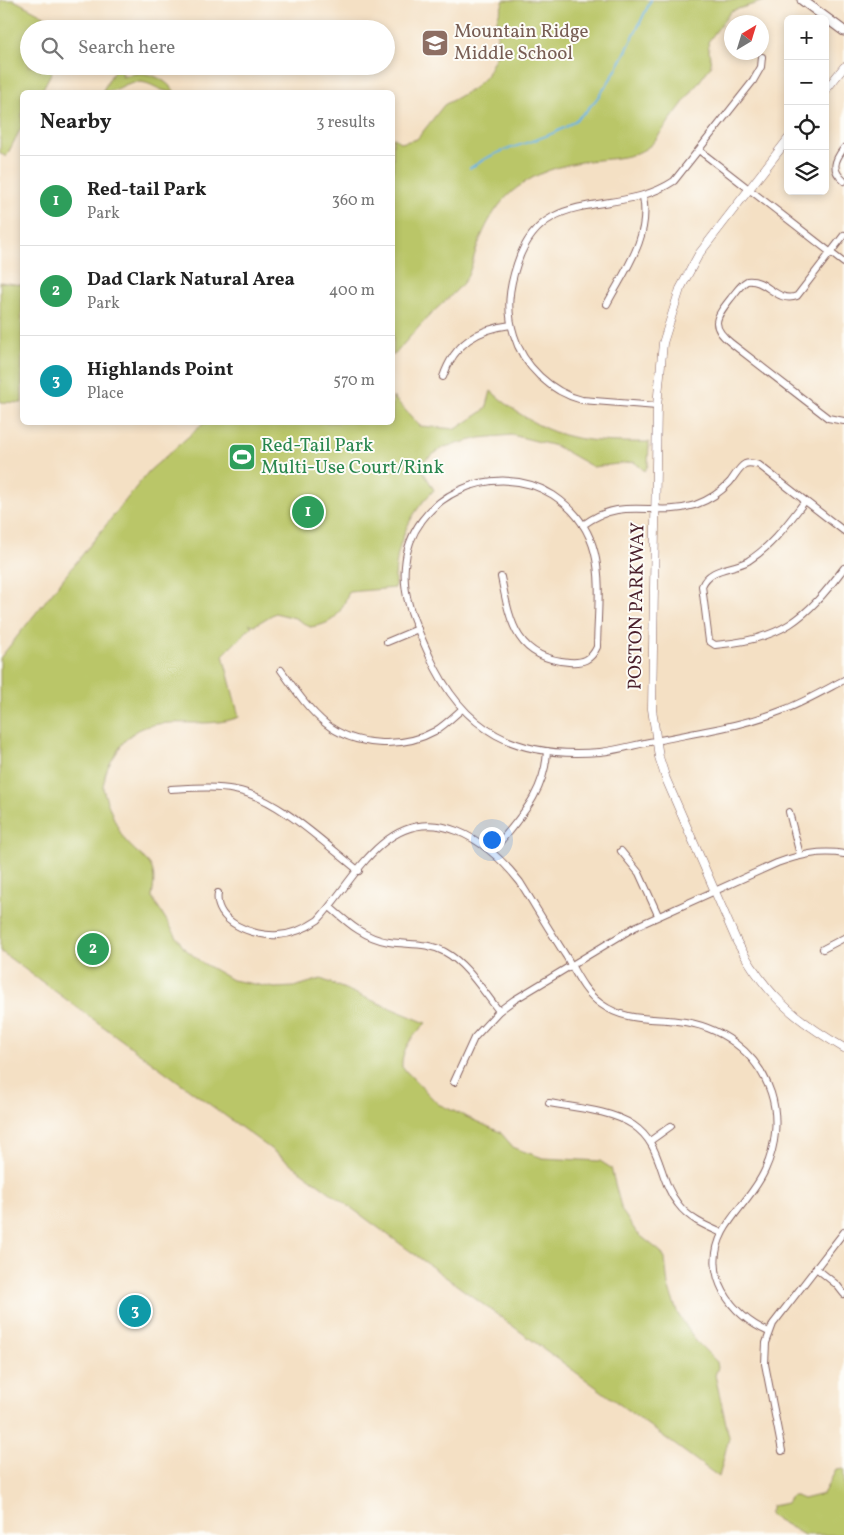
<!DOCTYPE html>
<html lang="en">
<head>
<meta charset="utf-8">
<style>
	body { margin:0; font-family:Vollkorn,serif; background:#f2f2f2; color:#222 }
	.controls { position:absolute; right:15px; top:15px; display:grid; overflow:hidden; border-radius:8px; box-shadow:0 2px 8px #0003 }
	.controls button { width:45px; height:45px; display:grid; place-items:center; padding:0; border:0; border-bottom:1px solid #e0e0e0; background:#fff; color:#222; font:25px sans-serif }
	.compass { position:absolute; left:724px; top:15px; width:45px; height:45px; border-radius:50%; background:#fff; box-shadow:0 2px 8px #0003; rotate:38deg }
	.you { position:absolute; left:491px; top:839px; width:18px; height:18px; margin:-12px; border:4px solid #fff; border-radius:50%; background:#1a73e8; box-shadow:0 0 0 8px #1a73e833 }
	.badge { display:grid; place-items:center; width:32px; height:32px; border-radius:50%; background:#b45309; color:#fff; font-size:16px; font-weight:700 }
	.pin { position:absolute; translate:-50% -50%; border:2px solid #fff; box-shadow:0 1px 5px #0006 }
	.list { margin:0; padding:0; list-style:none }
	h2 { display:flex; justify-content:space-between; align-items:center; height:65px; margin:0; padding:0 20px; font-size:21px }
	h2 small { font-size:16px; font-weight:400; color:#767676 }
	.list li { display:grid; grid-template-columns:32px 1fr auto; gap:15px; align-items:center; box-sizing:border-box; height:90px; padding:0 20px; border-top:1px solid #e0e0e0 }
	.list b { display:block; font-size:19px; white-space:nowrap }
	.list p { margin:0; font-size:16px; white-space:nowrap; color:#767676 }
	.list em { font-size:16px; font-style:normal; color:#767676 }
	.icon { flex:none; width:28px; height:28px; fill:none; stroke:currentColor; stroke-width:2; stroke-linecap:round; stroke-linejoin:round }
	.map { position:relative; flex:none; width:844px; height:1535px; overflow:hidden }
	.search { position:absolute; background:#fff; box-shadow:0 2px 8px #0003; left:20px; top:20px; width:375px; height:55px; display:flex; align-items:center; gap:12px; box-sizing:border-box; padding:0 18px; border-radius:28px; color:#767676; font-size:19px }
	.panel { position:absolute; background:#fff; box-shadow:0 2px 8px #0003; left:20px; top:90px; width:375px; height:335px; border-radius:8px }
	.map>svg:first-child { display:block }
	.green { fill:#bac668; stroke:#82724a }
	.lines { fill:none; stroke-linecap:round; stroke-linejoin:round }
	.stream { stroke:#6cb5e4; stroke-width:2 }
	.minor-casing { stroke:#866361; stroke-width:8 }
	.tertiary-casing { stroke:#866361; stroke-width:9 }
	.secondary-casing { stroke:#866361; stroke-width:11 }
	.minor { stroke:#fff; stroke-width:6 }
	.tertiary { stroke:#fff; stroke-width:8 }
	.secondary { stroke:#fff; stroke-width:9 }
	.labels { text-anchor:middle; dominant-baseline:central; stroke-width:4; stroke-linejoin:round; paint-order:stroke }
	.education-label { font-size:19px; fill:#785e54; stroke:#fdfcf7; text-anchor:start }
	.leisure-label { font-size:19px; fill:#27864d; stroke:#fdfcf7; text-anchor:start }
	.street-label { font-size:19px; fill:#4a1f2b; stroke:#fdfcf7 }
</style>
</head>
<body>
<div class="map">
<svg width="844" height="1535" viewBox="0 0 844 1535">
	<rect width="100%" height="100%" fill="#fdfcf7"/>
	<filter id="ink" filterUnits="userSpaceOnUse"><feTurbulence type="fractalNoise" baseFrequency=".02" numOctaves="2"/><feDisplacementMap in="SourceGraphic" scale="10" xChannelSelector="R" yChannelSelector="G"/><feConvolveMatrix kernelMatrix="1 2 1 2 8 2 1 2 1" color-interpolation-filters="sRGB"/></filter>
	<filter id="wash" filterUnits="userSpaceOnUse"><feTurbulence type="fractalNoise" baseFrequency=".0096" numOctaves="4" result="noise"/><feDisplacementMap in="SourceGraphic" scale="20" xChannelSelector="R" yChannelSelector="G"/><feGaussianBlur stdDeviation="1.12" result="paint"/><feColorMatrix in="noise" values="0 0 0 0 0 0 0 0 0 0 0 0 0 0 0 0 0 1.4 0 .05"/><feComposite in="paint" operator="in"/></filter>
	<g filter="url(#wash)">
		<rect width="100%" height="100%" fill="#f4e0c4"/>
		<g class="green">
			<polygon points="0,0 14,0 69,29 29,29 29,66 55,66 41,92 22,92 22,126 6,157 0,153"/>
			<path d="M504 0H768L731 11 708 42 711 66 653 143C634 161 605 158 581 162 559 166 539 172 521 185 498 200 485 225 476 250 473 259 471 271 466 279 456 293 443 302 431 314 418 328 405 342 393 356V137L401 143 417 139 444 105 474 88 486 76 497 54V19Z"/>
			<path d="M115 69 123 73 122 77C142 69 162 75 175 92 158 93 153 81 136 82 122 83 117 93 102 92Z"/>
			<polygon points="0,282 22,285 22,403 0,402"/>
			<path d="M491 391C545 439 578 443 649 442L648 465 645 471 634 462 593 467 556 446 512 435 480 438 444 447 419 464 434 490C406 517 394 550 395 588L349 592C340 614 335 624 310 627L295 618 275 613 255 625 249 624 252 626 223 655 239 717C197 734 143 704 117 752 112 760 107 767 105 776 105 779 103 784 103 787 103 794 120 835 125 840 145 864 159 858 152 897L183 947 201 962 232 980 275 988 294 987 321 979 426 1023C414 1035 401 1048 402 1067L438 1104 500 1132 514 1148 543 1158 600 1161 611 1168 622 1211 637 1233 661 1252 665 1259 668 1286 678 1314 696 1341 717 1362 718 1368 715 1375 729 1437 719 1477 0 951V658L149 471 204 423 392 422 393 397 420 426 456 429 486 409Z"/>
			<polygon points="844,1469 844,1535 804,1535 769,1515 772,1506 787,1503 791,1496 796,1496 803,1499 823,1494 836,1470"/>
		</g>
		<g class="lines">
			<path class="stream" d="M470 168C477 164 485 158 493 155 519 143 554 138 577 119 610 93 632 38 651 0"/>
		</g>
	</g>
	<g filter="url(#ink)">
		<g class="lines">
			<g class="minor-casing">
				<g id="minor">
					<path d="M844 148C834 161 831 170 844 181"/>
					<polyline points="700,151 844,263"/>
					<path d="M844 235 797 296C777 304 766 278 747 281 740 285 736 292 731 298 716 317 709 326 731 343L828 418 844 421"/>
					<path d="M607 304C625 270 651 237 643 197"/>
					<path d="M443 377C454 344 477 329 511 325"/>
					<path d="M657 406 582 400C551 392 523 366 514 335 506 310 509 288 517 264 543 183 617 219 674 181L753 81 761 67 762 57"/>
					<path d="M805 501C788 523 772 546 748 561 732 570 710 567 702 586L709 641 715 645C781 640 805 620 844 568"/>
					<path d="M583 525C624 495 653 518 695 505 709 500 720 493 730 482 734 477 739 467 745 464 750 462 754 464 759 465L844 531"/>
					<path d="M501 577C510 621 515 658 569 662 583 663 591 660 597 647 598 588 610 533 553 495 495 458 410 496 405 566 402 599 416 625 429 655 463 732 517 759 600 752 619 750 637 744 655 741 699 732 744 726 786 709 806 701 825 690 844 680"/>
					<polyline points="387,642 418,629"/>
					<path d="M281 670C294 688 307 708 325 723 354 747 403 749 435 731 445 725 453 717 462 709"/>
					<path d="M171 789C192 788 214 786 235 790 277 797 325 844 359 871"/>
					<polyline points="789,812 800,855"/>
					<polyline points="621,851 639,873 658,915"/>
					<path d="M492 852C517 820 545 795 547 751"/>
					<path d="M218 893C213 922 254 937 278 935 293 934 305 929 318 920 340 896 357 865 382 844 432 801 487 840 520 882 535 906 550 931 566 956 576 973 584 992 601 1004 624 1021 651 1018 677 1021 719 1025 757 1051 771 1093 779 1118 776 1146 765 1170 755 1193 735 1210 723 1232 701 1274 731 1316 769 1332"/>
					<path d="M330 907C348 923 364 938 389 942 408 945 427 942 445 952 467 964 483 991 499 1011"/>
					<polyline points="823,949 844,938"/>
					<path d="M454 1082 474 1038 499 1011 514 1000 635 927 777 863C799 855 820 850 844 854"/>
					<path d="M549 1103C576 1108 610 1110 633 1125 663 1145 658 1179 678 1204 689 1219 706 1226 722 1233"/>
					<polyline points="650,1141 671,1126"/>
					<polyline points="816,1268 837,1285 844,1294"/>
					<polyline points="782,1451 765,1364 766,1343 773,1324 844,1232"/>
				</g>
			</g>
			<g class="tertiary-casing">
				<g id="tertiary">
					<polyline points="825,91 844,67"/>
					<path d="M788 139 699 254 680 289 663 343 657 406 652 709 659 757 666 779 737 942C766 995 793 1018 844 1048"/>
				</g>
			</g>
			<g class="secondary-casing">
				<polyline id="secondary" points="802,0 844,31"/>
			</g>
			<use href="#minor" class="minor"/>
			<use href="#tertiary" class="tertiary"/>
			<use href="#secondary" class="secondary"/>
		</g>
	</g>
	<defs>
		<g id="school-square" transform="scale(1.4375)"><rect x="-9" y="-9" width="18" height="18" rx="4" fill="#8d6e63" stroke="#fdfcf7"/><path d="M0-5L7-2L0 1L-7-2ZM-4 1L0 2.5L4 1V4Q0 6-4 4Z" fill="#fff"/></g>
		<g id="stadium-square" transform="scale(1.4375)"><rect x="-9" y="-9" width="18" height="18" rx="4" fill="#2e9e5b" stroke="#fdfcf7"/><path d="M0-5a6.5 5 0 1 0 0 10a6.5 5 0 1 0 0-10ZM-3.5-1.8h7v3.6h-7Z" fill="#fff"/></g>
	</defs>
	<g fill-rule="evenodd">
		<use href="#school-square" x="435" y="43"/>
		<use href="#stadium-square" x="242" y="457"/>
	</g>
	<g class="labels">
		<g class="education-label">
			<text x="454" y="32">Mountain Ridge<tspan x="454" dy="22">Middle School</tspan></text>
		</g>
		<g class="leisure-label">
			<text x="261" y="446">Red-Tail Park<tspan x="261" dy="22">Multi-Use Court/Rink</tspan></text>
		</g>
		<g class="street-label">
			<text transform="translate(637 606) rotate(-89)">POSTON PARKWAY</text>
		</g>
	</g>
</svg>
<div class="controls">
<button>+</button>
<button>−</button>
<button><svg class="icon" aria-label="locate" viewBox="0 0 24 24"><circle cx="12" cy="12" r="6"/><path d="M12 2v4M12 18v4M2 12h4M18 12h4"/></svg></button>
<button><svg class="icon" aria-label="layers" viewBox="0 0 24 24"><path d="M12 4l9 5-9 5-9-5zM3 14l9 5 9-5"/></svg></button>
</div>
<svg class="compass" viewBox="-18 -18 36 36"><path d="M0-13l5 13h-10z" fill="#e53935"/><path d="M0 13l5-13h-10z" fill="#767676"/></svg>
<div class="you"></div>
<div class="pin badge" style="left:308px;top:512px;background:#2e9e5b">1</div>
<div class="pin badge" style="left:93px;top:949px;background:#2e9e5b">2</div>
<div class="pin badge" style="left:135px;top:1311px;background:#0f9aa8">3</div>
<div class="search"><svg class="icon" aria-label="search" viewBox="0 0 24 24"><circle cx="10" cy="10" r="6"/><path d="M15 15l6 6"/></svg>Search here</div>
<section class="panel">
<h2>Nearby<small>3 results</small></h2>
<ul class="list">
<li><span class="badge" style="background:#2e9e5b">1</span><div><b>Red-tail Park</b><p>Park</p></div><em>360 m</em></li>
<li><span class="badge" style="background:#2e9e5b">2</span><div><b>Dad Clark Natural Area</b><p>Park</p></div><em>400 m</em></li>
<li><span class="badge" style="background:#0f9aa8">3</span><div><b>Highlands Point</b><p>Place</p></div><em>570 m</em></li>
</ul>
</section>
</div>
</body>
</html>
